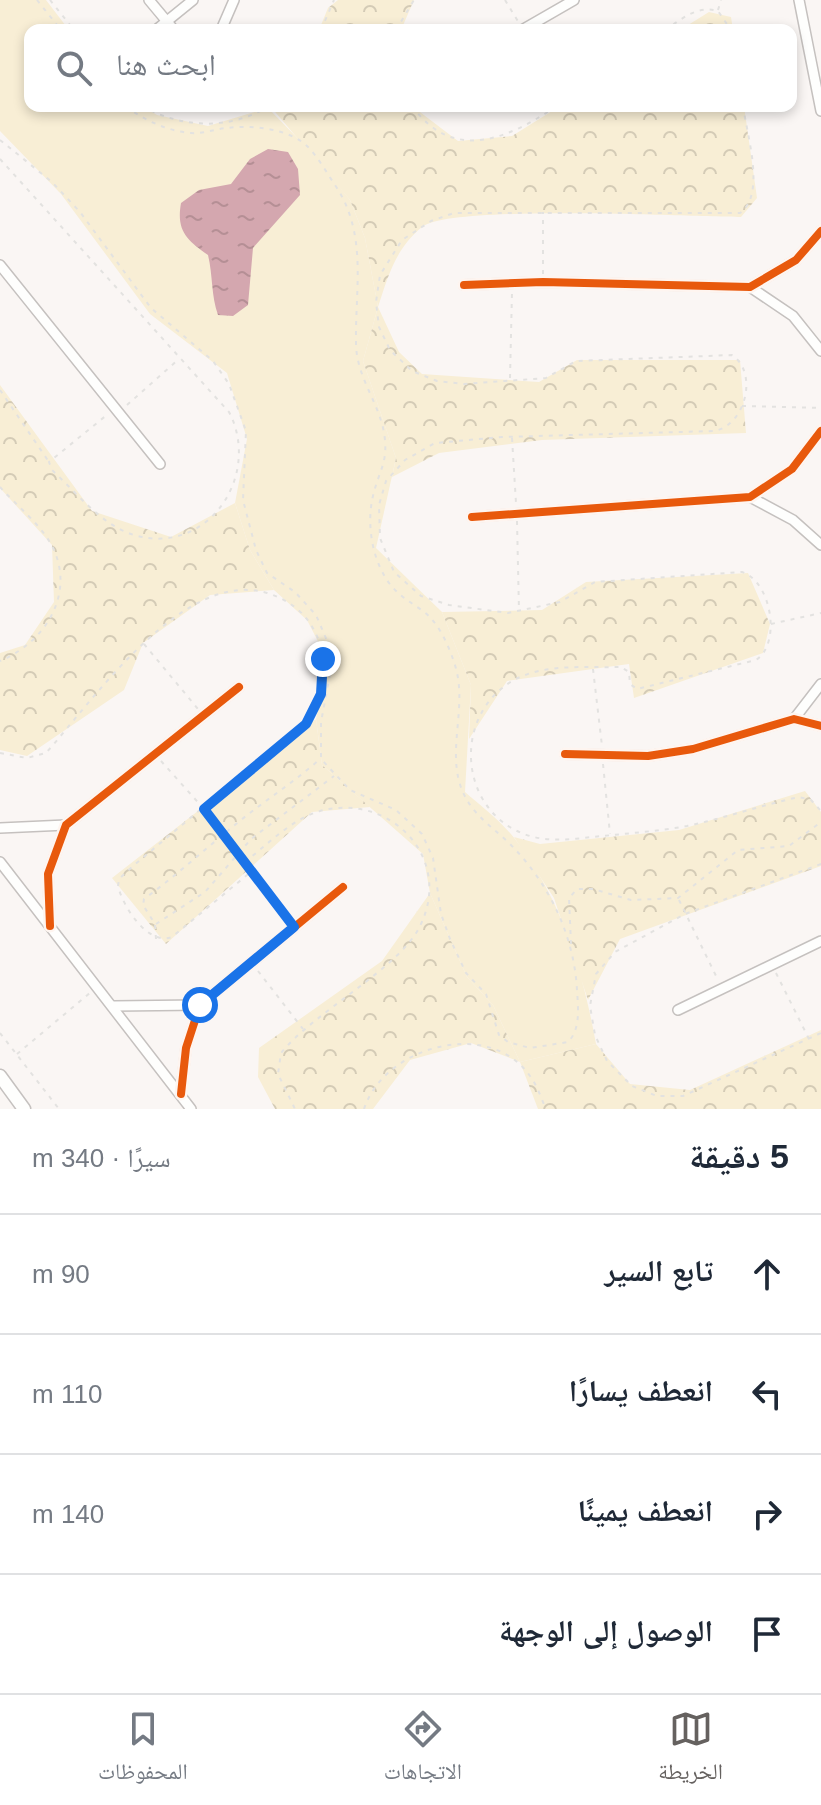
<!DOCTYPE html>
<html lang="ar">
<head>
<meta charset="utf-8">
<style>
	body { margin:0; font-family:Arial,"Noto Naskh Arabic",sans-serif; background:#f2f2f3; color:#1f2937; direction:rtl }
	.stop { position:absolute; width:24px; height:24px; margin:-18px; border:6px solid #1a73e8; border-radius:50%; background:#fff }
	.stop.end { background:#1a73e8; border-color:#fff; box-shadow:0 2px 8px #0008 }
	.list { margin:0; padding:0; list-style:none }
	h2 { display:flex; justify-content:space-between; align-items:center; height:104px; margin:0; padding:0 32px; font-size:34px }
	h2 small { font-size:26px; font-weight:400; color:#747a83 }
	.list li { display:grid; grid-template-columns:52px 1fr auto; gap:24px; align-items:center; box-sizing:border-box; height:120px; padding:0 32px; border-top:2px solid #e0e1e3 }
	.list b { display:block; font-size:30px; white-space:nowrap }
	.list em { font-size:26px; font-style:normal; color:#747a83 }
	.icon { flex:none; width:44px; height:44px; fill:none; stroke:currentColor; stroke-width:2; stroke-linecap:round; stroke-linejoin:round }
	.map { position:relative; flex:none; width:821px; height:1109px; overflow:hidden; direction:ltr }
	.search { position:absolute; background:#fff; box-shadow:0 4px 12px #0003; left:24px; right:24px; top:24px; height:88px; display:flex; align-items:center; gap:20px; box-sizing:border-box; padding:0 28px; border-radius:16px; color:#747a83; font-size:30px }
	.sheet { height:584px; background:#fff }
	nav { display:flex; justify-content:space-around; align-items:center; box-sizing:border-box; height:112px; border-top:2px solid #e0e1e3; background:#fff; font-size:22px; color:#747a83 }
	nav a { display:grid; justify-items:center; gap:4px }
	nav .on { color:#65615f }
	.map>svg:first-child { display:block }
	.grass { fill:#f8eed5 }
	.forest { fill:url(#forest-crowns) }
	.water { fill:url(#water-ripples) }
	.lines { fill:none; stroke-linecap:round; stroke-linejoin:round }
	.street-casing { stroke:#c5c1bf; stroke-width:12 }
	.secondary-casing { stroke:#c5c1bf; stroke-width:15 }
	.path { stroke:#e3e2e0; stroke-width:2; stroke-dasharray:4 6; stroke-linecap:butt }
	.street { stroke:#fefefd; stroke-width:9 }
	.secondary { stroke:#fefefd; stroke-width:12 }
	.cycleway-casing { stroke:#fef5f0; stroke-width:13 }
	.cycleway { stroke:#e8590c; stroke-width:8 }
	.route { stroke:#1a73e8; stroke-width:10 }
</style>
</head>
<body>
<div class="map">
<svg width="821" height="1109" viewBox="0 0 821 1109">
	<defs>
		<pattern id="forest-crowns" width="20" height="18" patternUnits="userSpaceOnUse" patternTransform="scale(2)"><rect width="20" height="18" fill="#f8eed5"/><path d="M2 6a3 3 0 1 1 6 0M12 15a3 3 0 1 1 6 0" fill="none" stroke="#d4cbb6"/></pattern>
		<pattern id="water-ripples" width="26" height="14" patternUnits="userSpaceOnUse" patternTransform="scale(2)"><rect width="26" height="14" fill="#d4a7af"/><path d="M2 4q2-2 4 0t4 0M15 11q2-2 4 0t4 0" fill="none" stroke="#b58f95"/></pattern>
	</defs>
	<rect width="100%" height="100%" fill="#faf6f4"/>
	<path class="grass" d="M0 0H46L69 30H30V106H142L157 115 208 126 268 108 313 154 350 200 365 238 378 307 363 361 396 458 376 548 442 612 471 685 465 792C482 807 501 821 515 839 561 898 583 971 596 1044L520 1062 493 1005 467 977 430 893 423 854 322 765 316 719 328 661 307 620 274 590 250 550 235 503 247 439 227 373 150 314 61 194 0 131Z"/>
	<g class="forest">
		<polygon points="338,0 414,0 401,30 319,30 328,8"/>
		<polygon points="709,12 731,17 733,30 680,30"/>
		<path d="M270 106H412L458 141 512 136 560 106H744L757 198 741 217C691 217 451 204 422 227 396 248 388 276 378 307L399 352 422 374 539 382 577 360H740L746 433 542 440 439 453 392 477 396 458 363 361 378 307 365 238 350 200Z"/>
		<polygon points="0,385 92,511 171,537 235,503 250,550 274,590 210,595 143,643 124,690 27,756 0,750 0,653 25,645 54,602 52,545 0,488"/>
		<polygon points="748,573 770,624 763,653 634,698 629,664 507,681 469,739 471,685 442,612 542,610 586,582"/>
		<polygon points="316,719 322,765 370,807 312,812 166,944 112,878"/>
		<polygon points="805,791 821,812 821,866 620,939 588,1000 554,898 514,837 540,844 679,830"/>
		<polygon points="430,893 467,977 493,1005 520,1062 596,1044 630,1084 690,1090 821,1030 821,1109 538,1109 520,1062 471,1043 410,1060 373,1109 275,1109 258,1077 259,1048 382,961"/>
	</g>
	<path class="water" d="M268 149 288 152 298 169 300 195 253 248 248 305 233 316 218 315C211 296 213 276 208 255 187 240 176 231 181 203L199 190 231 184 250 159Z"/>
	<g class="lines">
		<g class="street-casing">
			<g id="street">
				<polyline points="149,0 174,30"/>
				<polyline points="799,0 821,111"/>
				<polyline points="156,30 193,0"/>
				<polyline points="221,30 234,0"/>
				<polyline points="522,30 574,0"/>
				<polyline points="0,265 160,464"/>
				<polyline points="464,285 543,282 750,287 796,260 821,231"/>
				<polyline points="750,287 793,316 821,351"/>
				<polyline points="750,497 793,520 821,545"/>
				<polyline points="472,517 750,497 792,469 821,431"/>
				<polyline points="794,719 821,684"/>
				<polyline points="565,754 648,756 693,749 794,719 821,726"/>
				<polyline points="0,828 66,825"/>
				<polyline points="0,862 191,1109"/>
				<polyline points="50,926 48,874 66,825 239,687"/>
				<polyline points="114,1006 200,1005"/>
				<polyline points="678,1010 821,941"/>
				<polyline points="181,1093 186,1048 200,1005 343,887"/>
			</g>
		</g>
		<g class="secondary-casing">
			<polyline id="secondary" points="0,1076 24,1109"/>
		</g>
		<g class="path">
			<polyline points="37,0 61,30"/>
			<polyline points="50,0 74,30"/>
			<polyline points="505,0 519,23"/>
			<polyline points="718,10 721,0"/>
			<polyline points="321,30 334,0"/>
			<polyline points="396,30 414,0"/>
			<path d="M665 30C682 19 697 5 718 11L731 30"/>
			<path d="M142 106C181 128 229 131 269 106"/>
			<path d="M412 106C454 164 509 138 557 106"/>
			<path d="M743 106C747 135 766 195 740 213H454L431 221 402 240 380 275 376 302 379 327 390 350 412 371 437 381 464 384 546 378 576 361 732 355C759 373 745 426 714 431L502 437 435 443 405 460 386 481 379 505 380 538 394 572 421 596 449 605 508 613 560 602 595 582 742 572C771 581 782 643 756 660L637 689 630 684 629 672 621 667C587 668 545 663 514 680 450 716 459 815 530 836 554 843 579 838 603 836 631 833 660 831 687 826 725 818 762 805 799 797L811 800 821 811"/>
			<path d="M0 140 52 182 80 212 151 308 213 361 229 384 246 431 243 500 256 550 267 573 295 592 316 615 328 643 332 664 321 722V759L350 790 396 810 422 834 433 858 441 914 450 939 466 973 486 994 499 1035 508 1042 530 1048 568 1042C581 1029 578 1007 577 990 574 934 548 881 507 841 486 822 467 810 459 781 449 742 468 702 454 662 448 644 438 622 423 611 410 602 396 594 387 580 371 556 366 520 374 492 379 472 387 463 385 441 383 407 356 379 356 343 355 288 368 234 335 185 327 173 318 157 307 146 288 128 251 125 227 128 214 129 204 134 191 133 167 131 144 120 125 106"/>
			<path d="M0 159 229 412C262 475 208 557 134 535 101 525 76 492 52 470L49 462 108 414"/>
			<polyline points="543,274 543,212"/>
			<polyline points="510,378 512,292"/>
			<polyline points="0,390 49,462"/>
			<polyline points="127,405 179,359"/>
			<polyline points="742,406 821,408"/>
			<polyline points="512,438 516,503"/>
			<path d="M0 487C16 505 39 523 51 544 77 592 46 642 0 661"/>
			<polyline points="517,521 519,611"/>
			<polyline points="771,624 821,613"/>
			<polyline points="144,644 198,709"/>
			<polyline points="593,669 602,746"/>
			<path d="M0 753 27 758 46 753C95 698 184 568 267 593 287 599 304 611 314 630 329 658 326 690 311 717L133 866 119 879 118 886C123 907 148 946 172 937L252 871"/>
			<polyline points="161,761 204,809 289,921"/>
			<polyline points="603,764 610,834"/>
			<path d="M245 862C268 844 292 819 320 811 390 792 454 858 420 926 400 968 314 1012 281 1053L278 1074 295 1109"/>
			<polyline points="821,864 685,914 615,952 596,974 590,1006 595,1035 607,1061 632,1086 657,1096 683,1096 821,1033"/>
			<polyline points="679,900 718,980"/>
			<polyline points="156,924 205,892 251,839 334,776"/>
			<path d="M156 939 155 924 143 905 144 899C177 875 205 849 236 824 264 801 293 783 320 759"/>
			<polyline points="571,944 569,898 577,889 593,889 631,900 678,898 738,850 789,846 821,822"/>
			<polyline points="258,971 303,1029"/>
			<polyline points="776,973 809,1039"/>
			<polyline points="0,1033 59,1109"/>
			<polyline points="17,1054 91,992"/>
			<path d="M364 1109C385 1045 490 1018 530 1076 537 1085 541 1098 546 1109"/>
		</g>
		<use href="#street" class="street"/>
		<use href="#secondary" class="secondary"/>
		<g class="cycleway-casing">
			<g id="cycleway">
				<polyline points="464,285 543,282 750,287 796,260 821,231"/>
				<polyline points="472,517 750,497 792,469 821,431"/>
				<polyline points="565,754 648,756 693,749 794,719 821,726"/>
				<polyline points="50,926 48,874 66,825 239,687"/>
				<polyline points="181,1094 186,1048 200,1005 343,887"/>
			</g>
		</g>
		<use href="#cycleway" class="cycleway"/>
	</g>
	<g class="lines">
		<polyline class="route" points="200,1005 294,927 204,809 306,724 321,694 323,659"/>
	</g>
</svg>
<div class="stop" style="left:200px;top:1005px"></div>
<div class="stop end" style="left:323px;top:659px"></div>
<div class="search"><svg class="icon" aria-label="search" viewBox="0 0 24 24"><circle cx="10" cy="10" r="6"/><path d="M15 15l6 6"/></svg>ابحث هنا</div>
</div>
<section class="sheet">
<h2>5 دقيقة<small>سيرًا · 340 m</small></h2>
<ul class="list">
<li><svg class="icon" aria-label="ahead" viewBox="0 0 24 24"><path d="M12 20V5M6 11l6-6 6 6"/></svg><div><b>تابع السير</b></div><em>90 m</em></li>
<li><svg class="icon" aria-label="left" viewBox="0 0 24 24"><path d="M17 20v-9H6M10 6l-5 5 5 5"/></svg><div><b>انعطف يسارًا</b></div><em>110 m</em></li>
<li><svg class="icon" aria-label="right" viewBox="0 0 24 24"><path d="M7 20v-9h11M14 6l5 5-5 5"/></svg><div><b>انعطف يمينًا</b></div><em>140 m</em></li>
<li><svg class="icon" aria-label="arrive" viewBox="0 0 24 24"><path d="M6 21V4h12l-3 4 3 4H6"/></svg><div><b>الوصول إلى الوجهة</b></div></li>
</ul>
</section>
<nav>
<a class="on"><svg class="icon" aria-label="map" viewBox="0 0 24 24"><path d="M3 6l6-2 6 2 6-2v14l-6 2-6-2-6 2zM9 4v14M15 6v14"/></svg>الخريطة</a>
<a><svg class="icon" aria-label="directions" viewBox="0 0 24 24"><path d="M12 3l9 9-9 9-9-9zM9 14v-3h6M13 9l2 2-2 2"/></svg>الاتجاهات</a>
<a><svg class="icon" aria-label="saved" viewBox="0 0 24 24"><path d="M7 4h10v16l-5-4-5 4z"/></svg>المحفوظات</a>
</nav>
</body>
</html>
